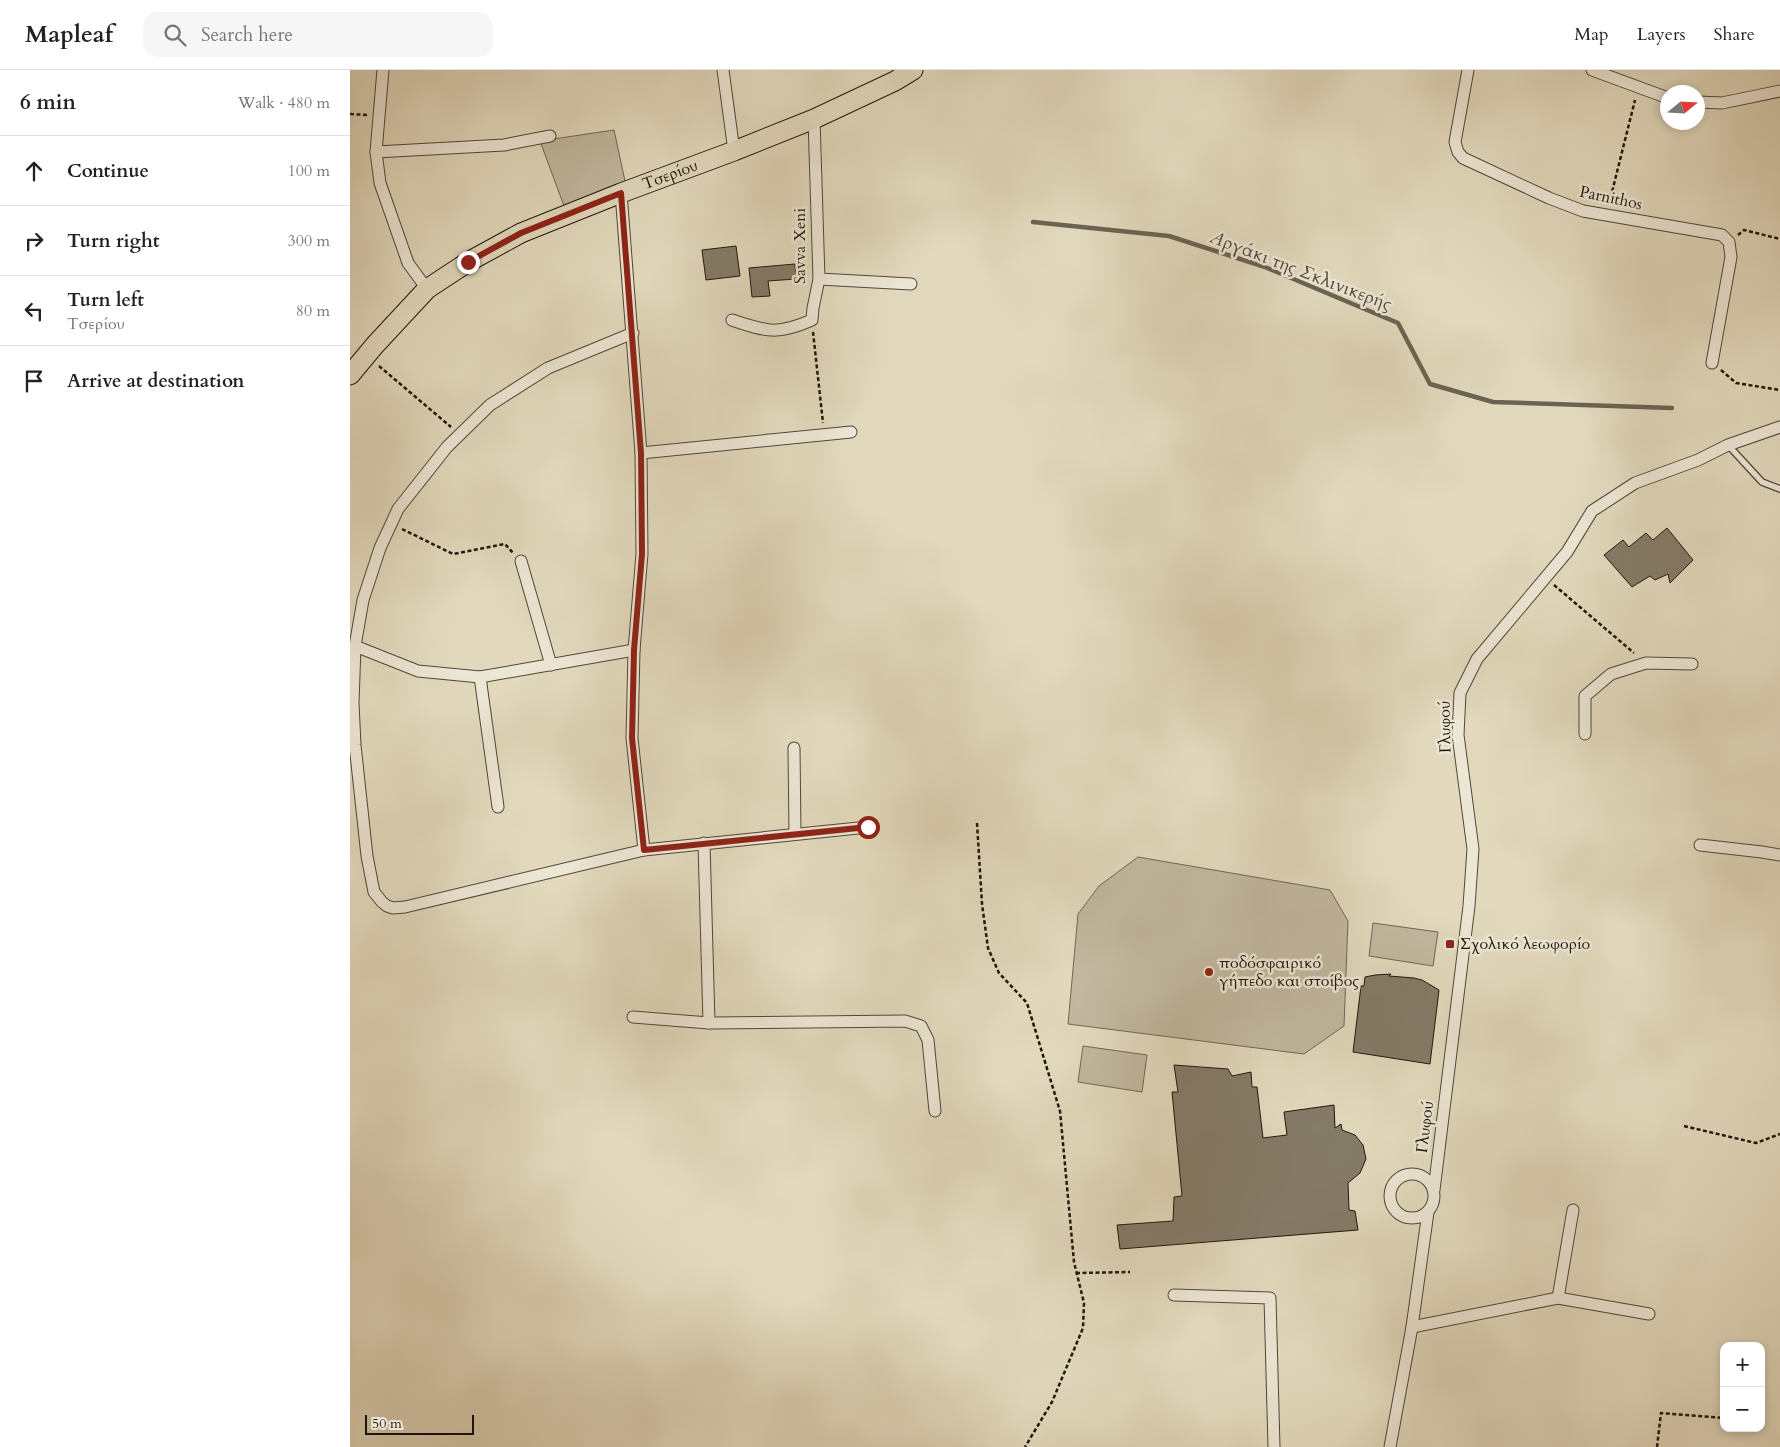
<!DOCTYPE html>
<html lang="en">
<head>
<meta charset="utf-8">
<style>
	body { margin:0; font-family:Cardo,serif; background:#f6f6f6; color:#222 }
	.controls { position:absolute; right:15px; bottom:15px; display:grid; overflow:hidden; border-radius:10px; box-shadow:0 2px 8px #0003 }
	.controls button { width:45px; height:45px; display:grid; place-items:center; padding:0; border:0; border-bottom:1px solid #e0e0e0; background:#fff; color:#222; font:25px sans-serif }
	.compass { position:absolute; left:1310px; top:15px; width:45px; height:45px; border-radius:50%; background:#fff; box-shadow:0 2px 8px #0003; rotate:72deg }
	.scale { position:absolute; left:15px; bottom:12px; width:109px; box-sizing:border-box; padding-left:5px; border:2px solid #1e160c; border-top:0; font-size:14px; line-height:18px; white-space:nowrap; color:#1e160c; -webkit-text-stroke:4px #ece6d4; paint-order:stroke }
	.stop { position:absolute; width:15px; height:15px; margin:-11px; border:4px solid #8f2418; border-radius:50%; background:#fff }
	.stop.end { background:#8f2418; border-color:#fff; box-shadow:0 1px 5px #0008 }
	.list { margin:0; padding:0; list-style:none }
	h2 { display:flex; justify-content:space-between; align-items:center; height:65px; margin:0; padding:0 20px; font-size:21px }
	h2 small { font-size:16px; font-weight:400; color:#767676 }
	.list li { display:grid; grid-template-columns:32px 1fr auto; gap:15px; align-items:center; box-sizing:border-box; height:70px; padding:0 20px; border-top:1px solid #e0e0e0 }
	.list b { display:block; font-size:19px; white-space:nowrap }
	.list p { margin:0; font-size:16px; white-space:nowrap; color:#767676 }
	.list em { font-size:16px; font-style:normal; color:#767676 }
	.icon { flex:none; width:28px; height:28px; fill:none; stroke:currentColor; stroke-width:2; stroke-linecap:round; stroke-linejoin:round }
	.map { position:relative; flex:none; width:1430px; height:1377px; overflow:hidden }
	header { display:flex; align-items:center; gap:30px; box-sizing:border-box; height:70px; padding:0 25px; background:#fff; border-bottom:1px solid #e0e0e0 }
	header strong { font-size:24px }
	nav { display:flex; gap:28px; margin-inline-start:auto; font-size:18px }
	.search { width:350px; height:45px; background:#f6f6f6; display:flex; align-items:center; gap:12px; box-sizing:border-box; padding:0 18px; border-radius:15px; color:#767676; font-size:19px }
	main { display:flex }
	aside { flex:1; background:#fff }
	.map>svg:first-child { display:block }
	.green { fill:#c1b89f; stroke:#706756 }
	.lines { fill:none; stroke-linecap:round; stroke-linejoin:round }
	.stream { stroke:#6b6352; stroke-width:4.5 }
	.building { fill:#847b68; stroke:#1e160c }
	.lane-casing { stroke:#4f4738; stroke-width:8 }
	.street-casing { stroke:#4f4738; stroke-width:13 }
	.primary-casing { stroke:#1e160c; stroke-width:21 }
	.path { stroke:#1e160c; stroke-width:2.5; stroke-dasharray:4 2.5; stroke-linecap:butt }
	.lane { stroke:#ece6d4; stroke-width:5.5 }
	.street { stroke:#ece6d4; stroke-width:11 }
	.primary { stroke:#e2d9bd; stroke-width:19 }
	.route { stroke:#8f2418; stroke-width:6 }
	.poi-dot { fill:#8f2418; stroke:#ece6d4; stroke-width:2 }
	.labels { text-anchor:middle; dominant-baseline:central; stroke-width:5; stroke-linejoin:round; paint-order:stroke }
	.street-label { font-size:16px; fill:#1e160c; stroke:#ece6d4 }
	.poi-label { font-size:16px; fill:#1e160c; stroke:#ece6d4; text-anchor:start }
	.water-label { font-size:18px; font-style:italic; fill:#524a3b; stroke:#ece6d4 }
</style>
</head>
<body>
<header>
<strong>Mapleaf</strong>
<div class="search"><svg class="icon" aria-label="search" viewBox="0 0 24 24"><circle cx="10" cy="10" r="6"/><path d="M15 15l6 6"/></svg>Search here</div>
<nav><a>Map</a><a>Layers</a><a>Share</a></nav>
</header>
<main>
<aside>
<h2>6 min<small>Walk · 480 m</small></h2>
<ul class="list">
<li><svg class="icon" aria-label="ahead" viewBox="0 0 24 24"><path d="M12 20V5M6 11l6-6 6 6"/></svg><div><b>Continue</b></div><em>100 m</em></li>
<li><svg class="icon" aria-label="right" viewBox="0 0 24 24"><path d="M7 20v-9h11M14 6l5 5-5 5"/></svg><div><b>Turn right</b></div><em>300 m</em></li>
<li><svg class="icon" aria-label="left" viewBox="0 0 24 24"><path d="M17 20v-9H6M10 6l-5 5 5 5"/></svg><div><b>Turn left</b><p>Τσερίου</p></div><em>80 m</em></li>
<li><svg class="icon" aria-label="arrive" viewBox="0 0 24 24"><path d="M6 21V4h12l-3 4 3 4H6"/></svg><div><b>Arrive at destination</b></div></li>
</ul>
</aside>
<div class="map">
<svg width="1430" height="1377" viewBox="0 0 1430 1377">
	<rect width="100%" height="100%" fill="#e2d9bd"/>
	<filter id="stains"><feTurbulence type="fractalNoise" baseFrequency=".004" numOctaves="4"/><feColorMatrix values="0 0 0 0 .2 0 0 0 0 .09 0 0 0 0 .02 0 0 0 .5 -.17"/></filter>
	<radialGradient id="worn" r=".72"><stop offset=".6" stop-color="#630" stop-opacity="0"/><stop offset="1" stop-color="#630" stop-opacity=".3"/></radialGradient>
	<g class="green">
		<polygon points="264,60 275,111 214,136 190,71"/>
		<polygon points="788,787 980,820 998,851 994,956 954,984 718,954 728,844 749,816"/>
		<polygon points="1023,853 1088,862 1083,896 1019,886"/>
		<polygon points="733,976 797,985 792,1022 728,1012"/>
	</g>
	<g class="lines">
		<polyline class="stream" points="683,152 819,166 915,197 1048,253 1080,314 1143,332 1322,338"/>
	</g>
	<g class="building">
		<polygon points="386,176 390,206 356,210 352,180"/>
		<polygon points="445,194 446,209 418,211 420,226 402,227 399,198"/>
		<polygon points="1317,458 1343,490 1320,513 1318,504 1305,510 1300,506 1282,517 1254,485 1273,470 1279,477 1296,463 1303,470"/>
		<polygon points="1041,904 1039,906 1064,908 1072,910 1089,920 1080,994 1003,982 1011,916 1014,916 1015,907 1025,905"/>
		<polygon points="824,995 878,999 882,1006 901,1002 902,1017 907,1017 913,1068 937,1065 934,1042 984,1035 985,1058 991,1054 992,1060 1005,1065 1013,1075 1016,1089 1010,1103 998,1113 999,1140 1005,1141 1008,1160 770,1179 767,1155 823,1151 824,1127 832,1126 822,1022 828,1022"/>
	</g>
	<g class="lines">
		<g class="lane-casing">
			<polyline id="lane" points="1378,375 1412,412 1430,419"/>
		</g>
		<g class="street-casing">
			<g id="street">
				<polyline points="33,0 26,82 30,113 58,193 77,219"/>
				<polyline points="373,0 384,81"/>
				<polyline points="1118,0 1105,72 1108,82 1113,88 1199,128 1233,141 1372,165 1379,172 1381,187 1362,293"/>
				<polyline points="1242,0 1318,28"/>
				<polyline points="1348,32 1372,33 1430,21"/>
				<polyline points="26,82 154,75 200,66"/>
				<polyline points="271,123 291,383 292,484 284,580 282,668 294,780"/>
				<polyline points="469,209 561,214"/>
				<path d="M382 250C417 262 428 265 462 250L463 238 469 209 464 49"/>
				<polyline points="283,263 198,298 140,335 97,377 48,439 30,478 13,530 5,576 3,633 5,675 17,786 24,822 32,832 37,836 43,838 55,837 294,780 518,757"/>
				<polyline points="291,383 501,362"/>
				<polyline points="171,491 201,595"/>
				<polyline points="5,576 68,601 130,607 284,580"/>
				<polyline points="130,607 148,737"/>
				<polyline points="1235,664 1235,626 1261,604 1296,593 1342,594"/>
				<polyline points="444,678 445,764"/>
				<polyline points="354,773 359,953"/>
				<polyline points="1350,775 1412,782 1430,785"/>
				<polyline points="283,947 359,953 555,951 571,956 578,970 585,1041"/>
				<circle cx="1062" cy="1126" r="22"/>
				<polyline points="1084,1120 1119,836 1123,779 1108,665 1110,623 1127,589 1217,482 1242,441 1285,413 1348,390 1378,375 1430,357"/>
				<polyline points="824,1225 920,1228 924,1377"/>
				<polyline points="1208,1228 1223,1140"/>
				<polyline points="1062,1257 1208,1228 1299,1244"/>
				<polyline points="1040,1377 1062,1257 1078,1142"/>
			</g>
		</g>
		<g class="primary-casing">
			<g id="primary">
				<path id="s1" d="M0 305 25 275 77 219 118 192 171 163 271 123 384 81 464 49 545 11 563 0"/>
			</g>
		</g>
		<g class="path">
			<polyline points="0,44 17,45"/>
			<polyline points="1259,134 1285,30"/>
			<polyline points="1388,165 1394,160 1430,169"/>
			<polyline points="463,262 473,353"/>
			<polyline points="29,296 101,357"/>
			<polyline points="1371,300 1386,313 1430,320"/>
			<polyline points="52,459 103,484 155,474 163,483"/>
			<polyline points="1204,515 1284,583"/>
			<polyline points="627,753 632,834 638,878 649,903 677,933 710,1041 724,1192 734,1233 733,1258 702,1332 675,1377"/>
			<polyline points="1334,1056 1406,1073 1430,1064"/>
			<polyline points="726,1203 780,1202"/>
			<polyline points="1307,1377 1311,1343 1374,1348"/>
		</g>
		<use href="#lane" class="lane"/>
		<use href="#street" class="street"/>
		<use href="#primary" class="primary"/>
	</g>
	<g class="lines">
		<polyline class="route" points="118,192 171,163 271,123 291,383 292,484 284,580 282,668 294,780 518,757"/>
	</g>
	<g class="poi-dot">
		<rect x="1095" y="869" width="10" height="10" rx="2.5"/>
		<circle cx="859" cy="902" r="5"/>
	</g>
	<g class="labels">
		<g class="street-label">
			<text stroke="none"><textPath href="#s1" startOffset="385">Τσερίου</textPath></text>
			<text transform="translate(1261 128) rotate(12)">Parnithos</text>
			<text transform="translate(450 176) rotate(-90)">Savva Xeni</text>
			<text transform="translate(1095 657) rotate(-91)">Γλυφού</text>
			<text transform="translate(1075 1057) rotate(-83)">Γλυφού</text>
		</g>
		<g class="poi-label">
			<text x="1110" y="874">Σχολικό λεωφορίο</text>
			<text x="869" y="893">ποδόσφαιρικό<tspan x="869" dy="18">γήπεδο και στοίβος</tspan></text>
		</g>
		<g class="water-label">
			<text transform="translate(951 201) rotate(21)">Αργάκι της Σκλινικερής</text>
		</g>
	</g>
	<rect width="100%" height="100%" filter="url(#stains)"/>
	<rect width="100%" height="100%" fill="url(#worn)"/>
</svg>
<div class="controls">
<button>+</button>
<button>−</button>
</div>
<svg class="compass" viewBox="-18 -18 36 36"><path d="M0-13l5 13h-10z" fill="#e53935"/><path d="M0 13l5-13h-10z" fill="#767676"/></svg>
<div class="scale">50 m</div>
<div class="stop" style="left:518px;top:757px"></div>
<div class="stop end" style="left:118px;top:192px"></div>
</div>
</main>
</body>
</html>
